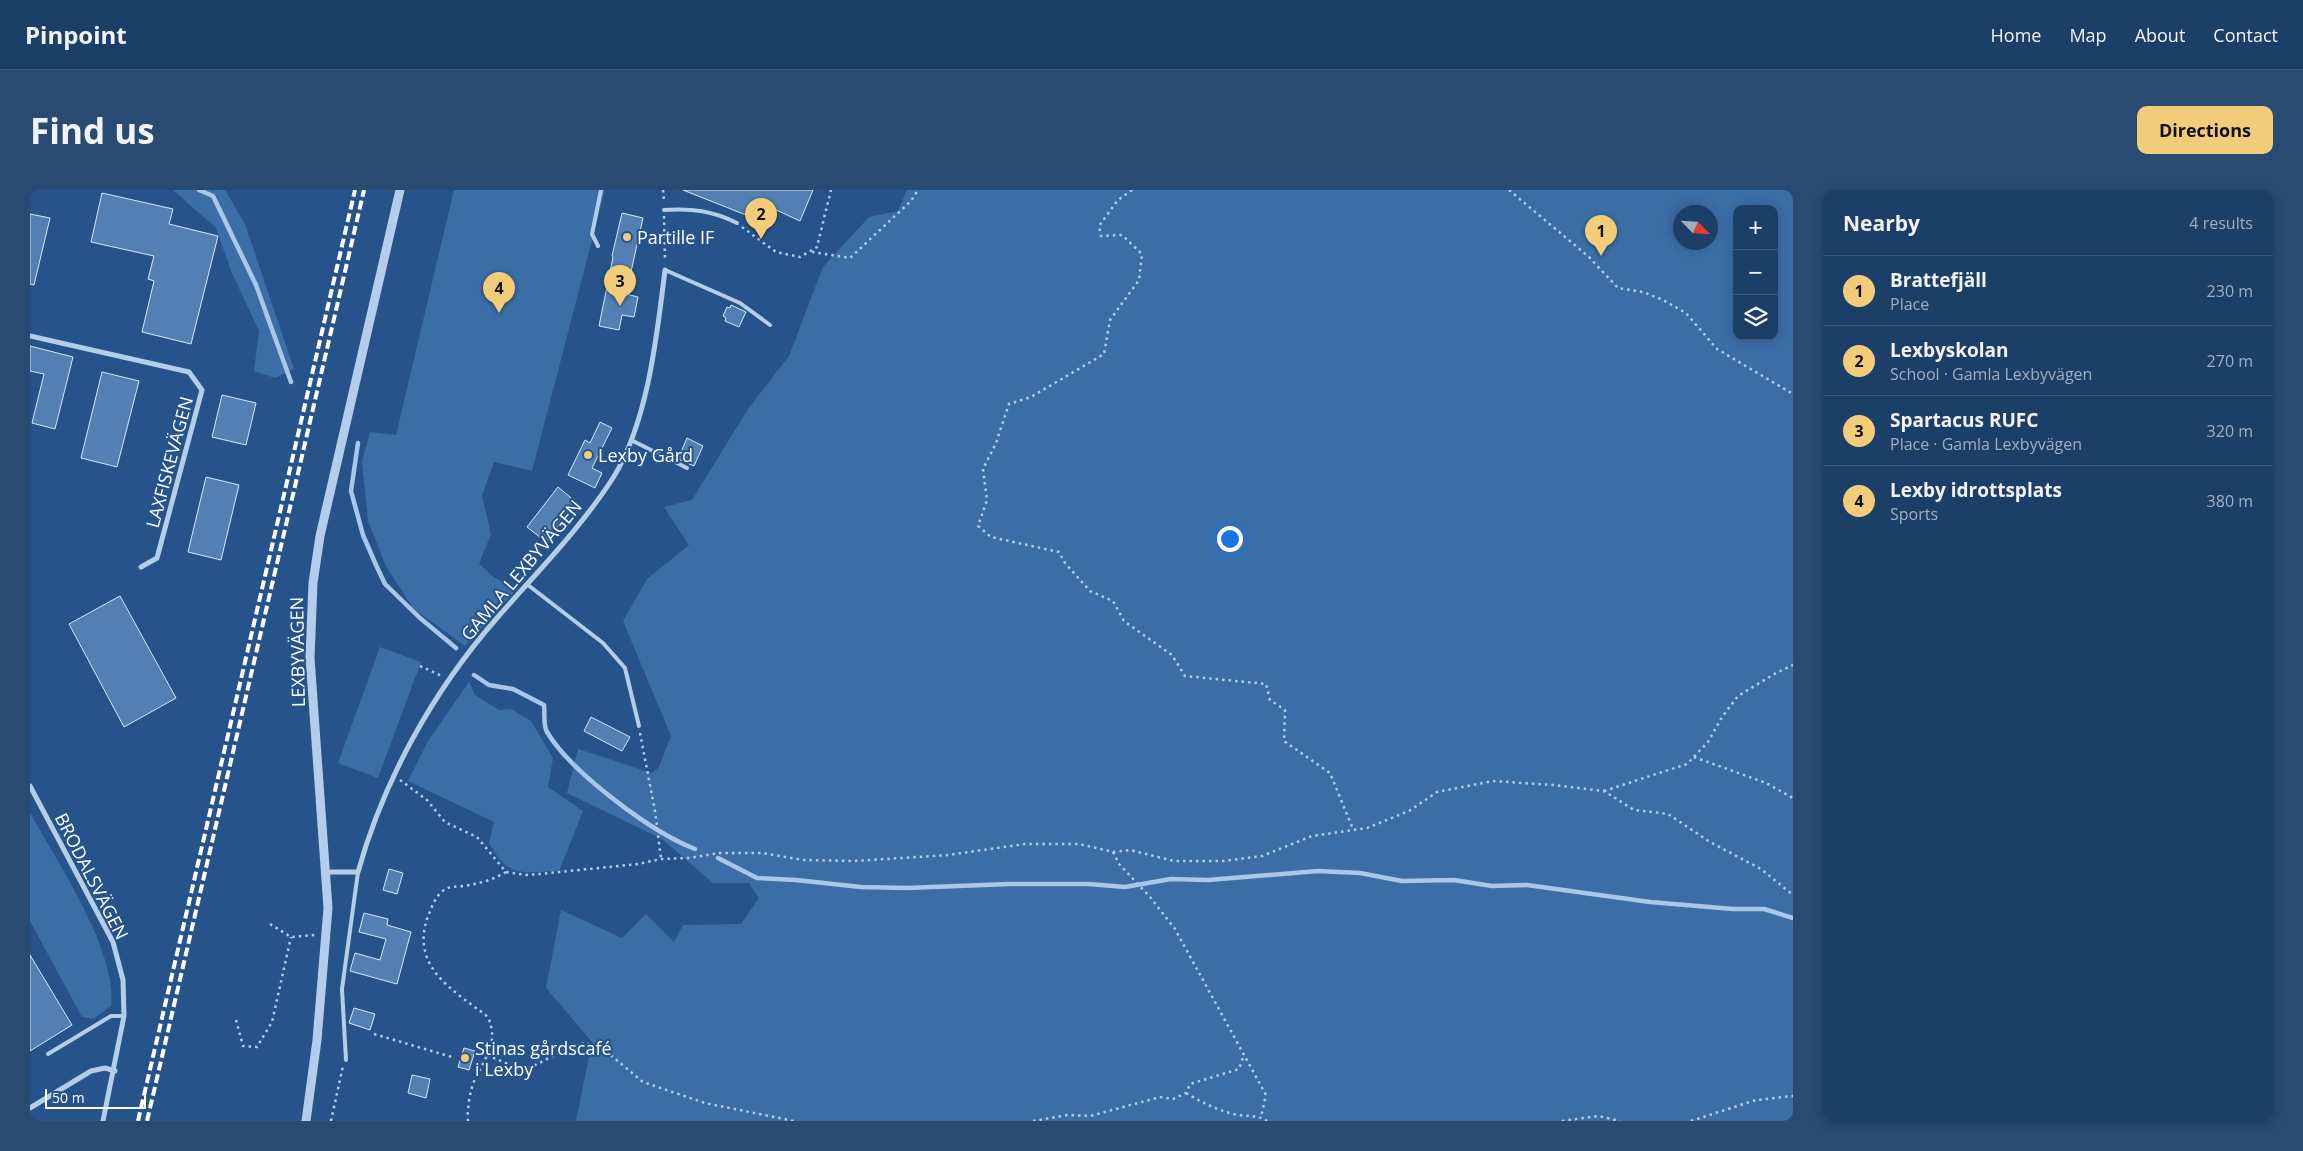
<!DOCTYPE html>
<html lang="en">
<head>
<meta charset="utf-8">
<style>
	body { margin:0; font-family:"Open Sans",sans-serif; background:#294a71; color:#f1f3f6 }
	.controls { position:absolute; right:15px; top:15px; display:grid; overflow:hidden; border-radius:10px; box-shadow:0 2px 12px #0003 }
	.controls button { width:45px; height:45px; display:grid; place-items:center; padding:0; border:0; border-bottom:1px solid #3a587c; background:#1c3f68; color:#f1f3f6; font:25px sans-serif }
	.compass { position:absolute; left:1643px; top:15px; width:45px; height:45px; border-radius:50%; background:#1c3f68; box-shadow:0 2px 12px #0003; rotate:115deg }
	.scale { position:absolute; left:15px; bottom:12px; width:101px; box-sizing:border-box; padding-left:5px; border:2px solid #fff; border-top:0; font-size:14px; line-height:18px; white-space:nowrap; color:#fff; -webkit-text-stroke:4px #26548a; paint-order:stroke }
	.you { position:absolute; left:1199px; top:348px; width:18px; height:18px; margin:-12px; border:4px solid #fff; border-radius:50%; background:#1a73e8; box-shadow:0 0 0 8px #1a73e833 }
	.badge { display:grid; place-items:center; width:32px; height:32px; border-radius:50%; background:#f2cc79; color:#111; font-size:16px; font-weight:700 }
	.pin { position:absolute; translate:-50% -41px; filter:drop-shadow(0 1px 2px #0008) }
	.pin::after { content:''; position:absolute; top:26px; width:18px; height:15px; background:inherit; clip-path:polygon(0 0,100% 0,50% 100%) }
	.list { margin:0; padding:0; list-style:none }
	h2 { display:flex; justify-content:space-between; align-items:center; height:65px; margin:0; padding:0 20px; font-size:21px }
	h2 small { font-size:16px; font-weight:400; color:#a0afc0 }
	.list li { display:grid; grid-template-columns:32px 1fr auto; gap:15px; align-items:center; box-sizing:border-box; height:70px; padding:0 20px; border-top:1px solid #3a587c }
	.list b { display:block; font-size:19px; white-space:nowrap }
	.list p { margin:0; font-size:16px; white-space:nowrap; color:#a0afc0 }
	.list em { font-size:16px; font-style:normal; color:#a0afc0 }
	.icon { flex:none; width:28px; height:28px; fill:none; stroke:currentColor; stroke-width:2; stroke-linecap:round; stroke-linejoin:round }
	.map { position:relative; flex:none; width:1763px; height:931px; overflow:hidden; border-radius:10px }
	header { display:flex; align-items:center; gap:30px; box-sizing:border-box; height:70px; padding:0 25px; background:#1c3f68; border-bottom:1px solid #3a587c }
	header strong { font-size:24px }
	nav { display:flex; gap:28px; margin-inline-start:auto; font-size:18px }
	.intro { display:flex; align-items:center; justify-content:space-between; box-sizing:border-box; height:120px; padding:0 30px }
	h1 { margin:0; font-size:35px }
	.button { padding:12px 22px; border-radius:10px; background:#f2cc79; color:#111; font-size:18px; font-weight:700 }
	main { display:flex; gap:30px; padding:0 30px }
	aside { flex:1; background:#1c3f68; border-radius:10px; box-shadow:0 2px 12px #0003 }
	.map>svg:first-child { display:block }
	.green { fill:#3b6ea6; fill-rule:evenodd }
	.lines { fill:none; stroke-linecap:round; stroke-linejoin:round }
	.stream { stroke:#a8c8ea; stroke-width:4.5 }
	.building { fill:#5380b2; stroke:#d8e7f7 }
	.path { stroke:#b4cde9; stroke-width:2.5; stroke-dasharray:2.5 4; stroke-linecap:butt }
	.service { stroke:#b4cde9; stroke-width:4 }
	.minor { stroke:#b4cde9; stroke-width:5 }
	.tertiary { stroke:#b4cde9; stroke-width:9 }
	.rail { stroke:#fff; stroke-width:4; stroke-dasharray:9 4; stroke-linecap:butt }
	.poi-dot { fill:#f2cc79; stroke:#26548a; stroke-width:2 }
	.labels { text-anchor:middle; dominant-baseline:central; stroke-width:4; stroke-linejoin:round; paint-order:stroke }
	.poi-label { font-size:18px; fill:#fff; stroke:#26548a; text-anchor:start }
	.street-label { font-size:18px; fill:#fff; stroke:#26548a }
</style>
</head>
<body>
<header>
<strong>Pinpoint</strong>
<nav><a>Home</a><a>Map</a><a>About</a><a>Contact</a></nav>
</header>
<div class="intro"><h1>Find us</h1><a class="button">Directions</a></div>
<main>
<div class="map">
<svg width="1763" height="931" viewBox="0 0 1763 931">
	<rect width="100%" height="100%" fill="#26548a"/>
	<g class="green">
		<polygon points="143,0 195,0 215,34 264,179 245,188 224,181 229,141 201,81 186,38"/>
		<polygon points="424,0 575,0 502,281 464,272 452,306 461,344 449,374 465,388 487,399 435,456 383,418 356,376 338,331 332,271 340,242 366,245"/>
		<path d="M877 0H1763V931H546L562 852 516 798 531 720 592 748 616 724 644 752 653 735 711 734 729 708 719 693H683L632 649 537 603 548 559 622 583 629 577 641 546 593 431 617 389 659 355 634 317 662 310 718 219 759 166 793 77 839 27 868 21ZM1707 19H1744V146H1707ZM1650 22H1680V52H1650Z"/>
		<polygon points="350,457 391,472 348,588 308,573"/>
		<path d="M439 492 445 505 469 520 481 519 501 531 523 568 518 597 553 621 529 681C491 682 479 689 459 653L464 632 378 591 398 551Z"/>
		<path d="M0 623C27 671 88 762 81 816L63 829 52 827 0 731Z"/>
	</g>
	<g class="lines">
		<g class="stream">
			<polyline points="169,0 183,6 226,95 261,192"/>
			<polyline points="328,253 321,301 333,345 346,375 355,394 390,428 426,458"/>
			<path d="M444 485 459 495 483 499 514 515C515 523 513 536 517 542 541 582 621 642 665 659"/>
			<polyline points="688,668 727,688 766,690 831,697 877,698 979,694 1059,694 1095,697 1141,689 1178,690 1288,681 1330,683 1372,691 1424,690 1462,696 1497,695 1620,712 1703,719 1734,719 1763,728"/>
		</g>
	</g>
	<g class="building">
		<polygon points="653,0 783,0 770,31 742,18 736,33"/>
		<polygon points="72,3 143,19 139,34 188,46 161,154 112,142 124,91 118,89 124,66 61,52"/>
		<polygon points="592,23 613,28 596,104 608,107 604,127 592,125 589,140 569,136 583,67 582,66"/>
		<polygon points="0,24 20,28 4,95 0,94"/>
		<polygon points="701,115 716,122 709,137 695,131 696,128 693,126 697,117 700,118"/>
		<polygon points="0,156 43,167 25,239 2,233 14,184 0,181"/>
		<polygon points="72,182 109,191 87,277 51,268"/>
		<polygon points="192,205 226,213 216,255 182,247"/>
		<polygon points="570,232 582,238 562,278 572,283 565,298 538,285 555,250 560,253"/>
		<polygon points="657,248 673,256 664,276 648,269"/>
		<polygon points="176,287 209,295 191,370 158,362"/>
		<polygon points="528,297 546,312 516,352 497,337"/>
		<polygon points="90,406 146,508 94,537 39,434"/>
		<polygon points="561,527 600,547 592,561 554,541"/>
		<polygon points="359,679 373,683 367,704 353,700"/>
		<polygon points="334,723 358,729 357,735 381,742 367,794 320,781 325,763 350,770 356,749 329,742"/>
		<polygon points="0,765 42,835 0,861"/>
		<polygon points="324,818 345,824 340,840 319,833"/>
		<polygon points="434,858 445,861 439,880 428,877"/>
		<polygon points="382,885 400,889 396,908 378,903"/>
	</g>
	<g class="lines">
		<g class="path">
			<polyline points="633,0 634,11"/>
			<polyline points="1102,0 1088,10 1069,36 1071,46 1092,45 1112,64 1109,90 1080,130 1074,164 1001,207 979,214 966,253 953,279 957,310 948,336 961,347 1029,362 1035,373 1060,401 1083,411 1094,431 1142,465 1155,486 1236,494 1240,510 1255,520 1254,551 1300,583 1323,639"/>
			<polyline points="1479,0 1559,67 1588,98 1613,102 1633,110 1656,123 1687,159 1763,204"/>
			<polyline points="634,26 635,71"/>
			<polyline points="712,37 746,62 770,67 787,57 801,0"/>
			<polyline points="782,62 820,68 881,11 888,0"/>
			<polyline points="390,476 412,486"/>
			<polyline points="610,543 625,621 631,669"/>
			<polyline points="1664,567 1736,593 1763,608"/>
			<polyline points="370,590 397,610 415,632 447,647 476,682 496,685 510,684 608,674 631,669 658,668 690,663 732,663 773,670 825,671 918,665 995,654 1049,654 1083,662 1100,660 1144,671 1193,671 1232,666 1282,646 1337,638 1379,621 1407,602 1463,591 1523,595 1574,601 1604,620 1638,624 1680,652 1731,679 1763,705"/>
			<polyline points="1574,601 1657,574 1678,552 1692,527 1708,506 1746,483 1763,475"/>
			<polyline points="1083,662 1089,674 1120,707 1145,739 1236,905 1231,927"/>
			<polyline points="240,734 261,747 285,745"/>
			<polyline points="206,830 213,856 227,857 242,832 261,747"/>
			<polyline points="344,844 422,867"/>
			<polyline points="457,865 494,881 538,858 556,853 577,862 613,892 675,913 764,931"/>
			<path d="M1156 903C1171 912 1185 919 1203 924 1215 927 1227 924 1237 931"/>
			<polyline points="301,931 313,876"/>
			<path d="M438 931C437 919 440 900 445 889 456 865 469 854 458 827 425 801 381 779 397 729 401 719 405 706 414 700 420 696 426 697 433 696 448 694 463 690 476 682"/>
			<polyline points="1003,931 1038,925 1060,926 1130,907 1143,909 1156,903 1160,894 1209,879 1214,865"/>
			<polyline points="1532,931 1568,926 1590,931"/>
			<polyline points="1661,931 1726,910 1763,906"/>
		</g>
		<g class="service">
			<path d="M634 20C662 18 683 21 707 33"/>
			<polyline points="568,56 562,44 571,0"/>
			<polyline points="635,80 710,113 740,135"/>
			<polyline points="601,250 657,278"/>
			<polyline points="498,395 573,453 595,478 609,536"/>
			<polyline points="18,864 81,826 94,826"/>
			<polyline points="316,870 312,799 328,682"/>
		</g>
		<g class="minor">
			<polyline points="0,146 159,182 172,200 127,368 111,377"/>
			<polyline points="0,596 83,752 93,790 94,826 73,931"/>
			<path d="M297 682H328C354 589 403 501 467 428 506 383 550 339 583 288 618 232 627 145 635 80"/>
			<polyline points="0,918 61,881 75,878 85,881"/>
		</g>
		<polyline class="tertiary" points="276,931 287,850 298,718 280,468 283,393 290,346 370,0"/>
		<g class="rail">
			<polyline points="108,931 325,0"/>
			<polyline points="117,931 334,0"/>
		</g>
	</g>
	<g class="poi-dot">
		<circle cx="597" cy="47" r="5"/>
		<circle cx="558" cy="265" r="5"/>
		<circle cx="435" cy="868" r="5"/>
	</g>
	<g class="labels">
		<g class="poi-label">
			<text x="607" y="47">Partille IF</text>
			<text x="568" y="265">Lexby Gård</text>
			<text x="445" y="858">Stinas gårdscafé<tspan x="445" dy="21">i Lexby</tspan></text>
		</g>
		<g class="street-label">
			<text transform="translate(139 272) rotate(-75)">LAXFISKEVÄGEN</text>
			<text transform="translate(491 380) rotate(-50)">GAMLA LEXBYVÄGEN</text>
			<text transform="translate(267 462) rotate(-91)">LEXBYVÄGEN</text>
			<text transform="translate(62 686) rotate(63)">BRODALSVÄGEN</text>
		</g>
	</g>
</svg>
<div class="controls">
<button>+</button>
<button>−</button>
<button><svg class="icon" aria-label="layers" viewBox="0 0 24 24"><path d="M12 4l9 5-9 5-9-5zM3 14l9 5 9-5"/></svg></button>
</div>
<svg class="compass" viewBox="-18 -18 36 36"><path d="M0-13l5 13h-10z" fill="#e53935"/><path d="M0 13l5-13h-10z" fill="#a0afc0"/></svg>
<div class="scale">50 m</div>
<div class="you"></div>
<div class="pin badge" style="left:1571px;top:66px">1</div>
<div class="pin badge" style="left:731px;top:49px">2</div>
<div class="pin badge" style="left:590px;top:116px">3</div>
<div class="pin badge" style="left:469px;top:123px">4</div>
</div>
<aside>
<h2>Nearby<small>4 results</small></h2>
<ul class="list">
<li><span class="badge">1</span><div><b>Brattefjäll</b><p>Place</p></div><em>230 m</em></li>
<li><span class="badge">2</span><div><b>Lexbyskolan</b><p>School · Gamla Lexbyvägen</p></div><em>270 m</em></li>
<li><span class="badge">3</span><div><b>Spartacus RUFC</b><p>Place · Gamla Lexbyvägen</p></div><em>320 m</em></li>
<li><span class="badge">4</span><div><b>Lexby idrottsplats</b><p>Sports</p></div><em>380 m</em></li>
</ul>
</aside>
</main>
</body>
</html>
